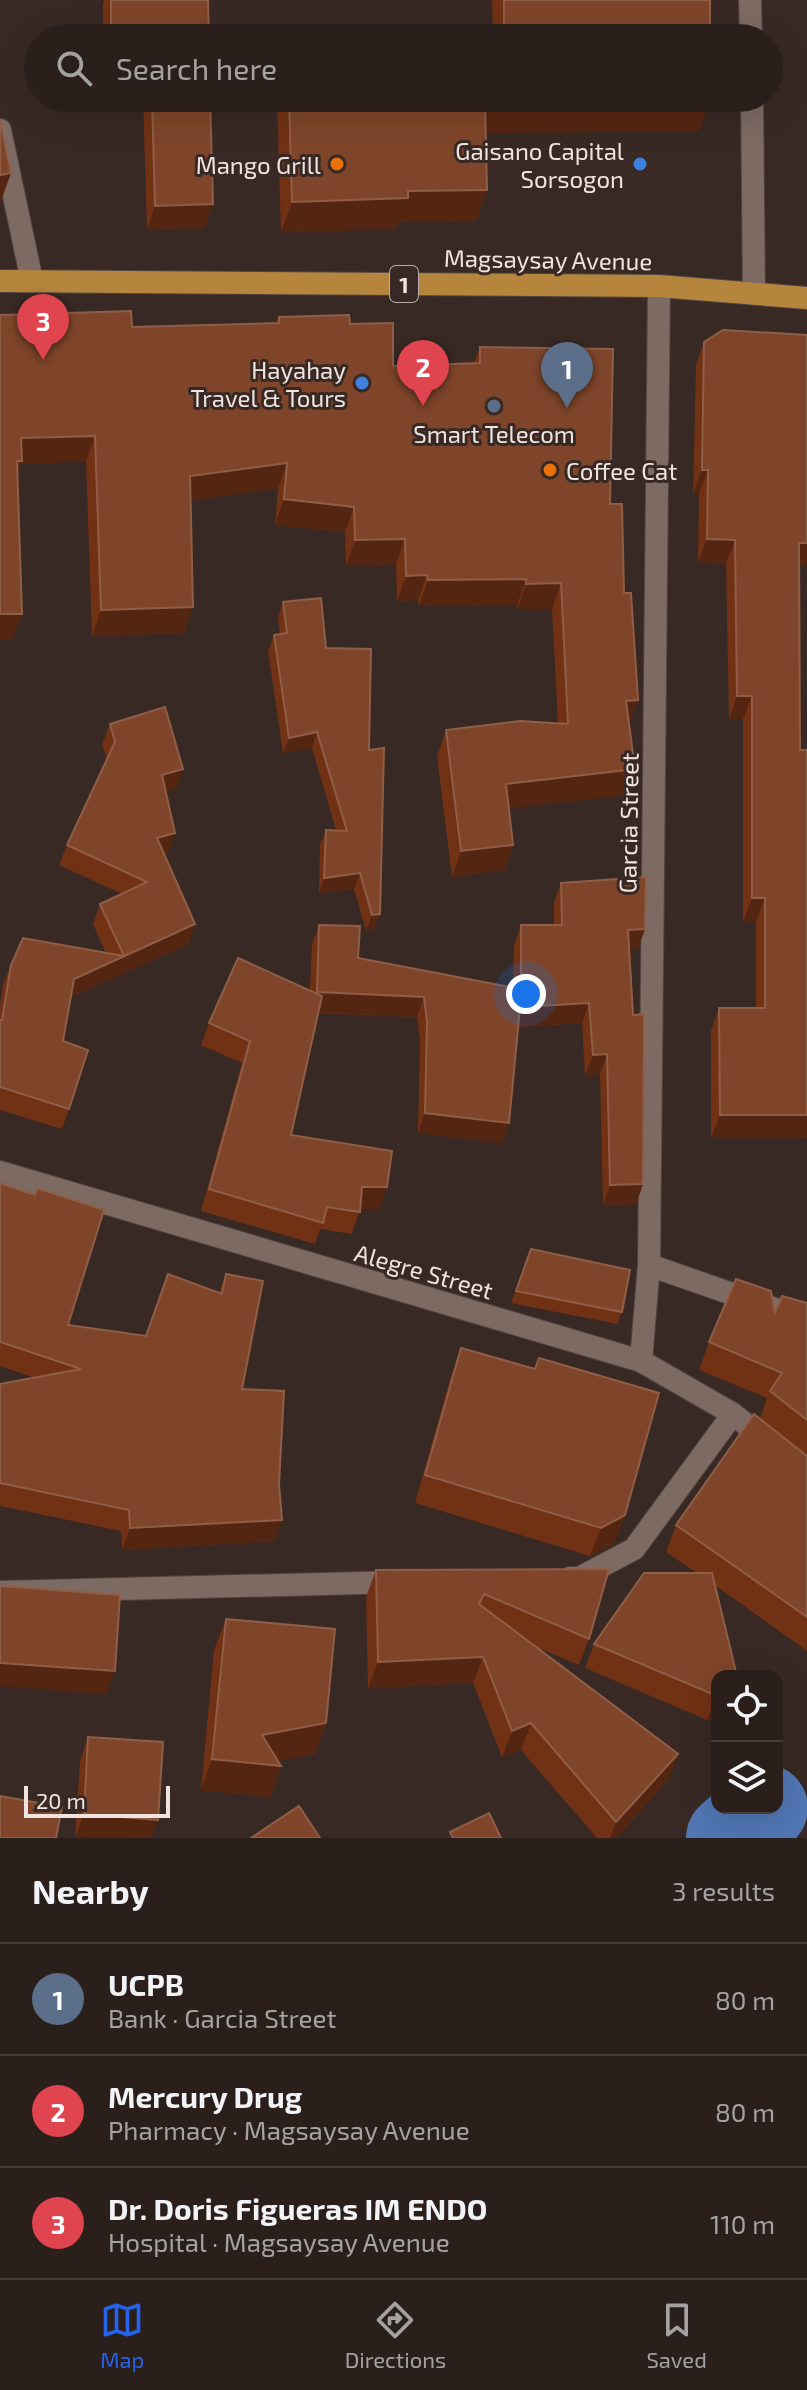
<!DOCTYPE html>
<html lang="en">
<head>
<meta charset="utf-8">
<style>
	body { margin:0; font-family:"Exo 2",sans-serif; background:#322724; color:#f1f3f6 }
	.controls { position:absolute; right:24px; bottom:24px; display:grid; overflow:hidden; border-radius:16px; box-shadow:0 8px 32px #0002 }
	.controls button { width:72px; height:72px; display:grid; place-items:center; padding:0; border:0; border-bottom:2px solid #463d3a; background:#2a1f1b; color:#f1f3f6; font:40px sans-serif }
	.scale { position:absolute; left:24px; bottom:20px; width:146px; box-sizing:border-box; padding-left:8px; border:4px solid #efe4e0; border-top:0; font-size:22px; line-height:28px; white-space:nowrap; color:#efe4e0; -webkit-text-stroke:6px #382924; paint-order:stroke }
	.you { position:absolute; left:526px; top:994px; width:28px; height:28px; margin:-20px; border:6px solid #fff; border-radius:50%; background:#1a73e8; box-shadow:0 0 0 12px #1a73e833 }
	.badge { display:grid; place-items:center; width:52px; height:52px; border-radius:50%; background:#2563eb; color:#fff; font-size:26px; font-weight:700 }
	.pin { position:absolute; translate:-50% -66px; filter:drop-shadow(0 2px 4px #0008) }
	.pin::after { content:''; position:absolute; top:42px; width:28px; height:24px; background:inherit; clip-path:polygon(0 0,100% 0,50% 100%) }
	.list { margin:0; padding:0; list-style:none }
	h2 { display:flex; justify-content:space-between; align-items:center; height:104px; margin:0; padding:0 32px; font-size:34px }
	h2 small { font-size:26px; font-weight:400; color:#a5a2a3 }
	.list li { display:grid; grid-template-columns:52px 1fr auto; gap:24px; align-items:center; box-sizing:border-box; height:112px; padding:0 32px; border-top:2px solid #463d3a }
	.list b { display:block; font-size:30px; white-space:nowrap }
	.list p { margin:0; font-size:26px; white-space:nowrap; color:#a5a2a3 }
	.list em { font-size:26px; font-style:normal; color:#a5a2a3 }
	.icon { flex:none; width:44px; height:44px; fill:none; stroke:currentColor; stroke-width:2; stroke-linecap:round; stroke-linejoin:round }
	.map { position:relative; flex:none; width:807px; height:1838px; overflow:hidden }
	.search { position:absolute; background:#2a1f1b; box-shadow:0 8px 32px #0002; left:24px; right:24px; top:24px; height:88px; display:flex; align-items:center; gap:20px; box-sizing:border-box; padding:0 28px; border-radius:44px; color:#a5a2a3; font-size:30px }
	.sheet { height:440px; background:#2a1f1b }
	nav { display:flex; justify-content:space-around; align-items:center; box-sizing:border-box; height:112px; border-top:2px solid #463d3a; background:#2a1f1b; font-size:22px; color:#a5a2a3 }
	nav a { display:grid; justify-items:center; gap:4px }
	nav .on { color:#2563eb }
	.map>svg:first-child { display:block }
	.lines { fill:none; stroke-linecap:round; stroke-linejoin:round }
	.river { stroke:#5176b3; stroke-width:88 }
	.service-casing { stroke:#514440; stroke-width:24 }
	.minor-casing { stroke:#514440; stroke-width:24 }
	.tertiary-casing { stroke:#514440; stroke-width:24 }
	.primary-casing { stroke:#514440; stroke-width:24 }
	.service { stroke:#7c6a63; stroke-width:22 }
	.minor { stroke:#7c6a63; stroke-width:22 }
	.tertiary { stroke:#7c6a63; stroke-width:22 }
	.primary { stroke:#b5853e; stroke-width:22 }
	.wall { fill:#713114 }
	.shaded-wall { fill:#542611 }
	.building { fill:#7e452a; stroke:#905e47; stroke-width:2 }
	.food-dot { fill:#e8710a; stroke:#382924; stroke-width:3 }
	.shop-dot { fill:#3f7fe0; stroke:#382924; stroke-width:3 }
	.service-dot { fill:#5c6f8a; stroke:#382924; stroke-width:3 }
	.labels { text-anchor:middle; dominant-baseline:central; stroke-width:6; stroke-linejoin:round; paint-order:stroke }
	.shield { fill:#382924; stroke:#b8aca8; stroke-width:2 }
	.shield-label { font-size:22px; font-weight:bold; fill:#efe4e0 }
	.poi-label { font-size:24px; fill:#efe4e0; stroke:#382924; text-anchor:end }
	.street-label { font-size:24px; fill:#efe4e0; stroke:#382924 }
</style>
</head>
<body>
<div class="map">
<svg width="807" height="1838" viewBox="0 0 807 1838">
	<rect width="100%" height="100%" fill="#382924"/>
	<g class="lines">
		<polyline class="river" points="730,1838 764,1808"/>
		<g class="service-casing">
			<g id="service">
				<polyline points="750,0 751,38"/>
				<polyline points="752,98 754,294"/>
			</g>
		</g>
		<g class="minor-casing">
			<g id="minor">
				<polyline points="0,130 32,281"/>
				<polyline points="649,1265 807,1320"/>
				<polyline points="570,1578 579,1578 634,1549 733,1414"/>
				<polyline points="0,1592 399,1582"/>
			</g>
		</g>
		<g class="tertiary-casing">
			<g id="tertiary">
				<polyline points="0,1172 641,1361 733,1414 807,1473"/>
				<polyline points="641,1361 649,1265 659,286"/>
			</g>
		</g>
		<g class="primary-casing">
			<polyline id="primary" points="0,281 659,286 807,298"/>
		</g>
		<use href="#service" class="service"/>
		<use href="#minor" class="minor"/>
		<use href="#tertiary" class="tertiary"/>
		<use href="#primary" class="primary"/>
	</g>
	<g class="wall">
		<polygon points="104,0 208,0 209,38 103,38 103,4"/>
		<polygon points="492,0 710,0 710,38 493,38"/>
		<polygon points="143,98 210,98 213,204 204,228 147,229"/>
		<polygon points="277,98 710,98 710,100 699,131 486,133 487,190 476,221 399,222 396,229 281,232"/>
		<polygon points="0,315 132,327 276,323 279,317 350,324 393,366 474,363 480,347 610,504 624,593 629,723 635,769 626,795 509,808 513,845 504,870 452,877 437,756 446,730 558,723 552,609 517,609 517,605 419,606 418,600 397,601 396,564 346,566 345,532 275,525 278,488 191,500 193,607 184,633 92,636 86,461 21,464 18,472 12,640"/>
		<polygon points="704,342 799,566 800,750 807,750 807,1135 806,1138 711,1138 711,1031 719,1008 756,1008 756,922 743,922 743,719 729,719 726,563 698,562 699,493 693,493 696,365"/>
		<polygon points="283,602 326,648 369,750 374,929 366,930 354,889 319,893 320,845 326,830 336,830 312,748 283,753 268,651 274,635 280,634 278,618"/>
		<polygon points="110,724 176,789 165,792 168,853 164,854 195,924 188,944 71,997 63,1041 69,1109 62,1129 0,1110 0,1006 3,985 11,965 106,953 93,924 100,904 122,894 59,865 67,845 107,759 102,744"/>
		<polygon points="561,883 645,929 638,948 630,949 643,1184 636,1204 603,1205 600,1074 585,1075 582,1023 518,1027 509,1123 501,1143 418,1133 420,1041 417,1017 318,1013 291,1135 387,1187 379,1209 360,1209 352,1234 320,1229 315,1244 201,1211 242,1063 201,1045 209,1023 310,991 312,944 319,925 358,958 513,987 514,945 521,925 554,925 554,902"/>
		<polygon points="0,1183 68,1325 145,1336 219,1292 226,1274 242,1389 279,1484 282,1520 274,1541 122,1550 121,1531 0,1506 0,1384 35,1378 0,1366"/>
		<polygon points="531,1249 622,1312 617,1324 511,1303"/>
		<polygon points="807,1303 807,1455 760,1418 767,1398 699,1370 709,1342 775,1313"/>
		<polygon points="461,1348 535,1369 539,1358 614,1544 590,1556 415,1503 451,1376"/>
		<polygon points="807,1456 807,1651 716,1586 717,1719 707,1720 585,1668 594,1644 697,1573 666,1552 676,1525"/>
		<polygon points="609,1569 589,1639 579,1665 536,1647 678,1754 668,1780 616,1838 597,1838 521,1750 502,1757 473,1683 368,1688 366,1597 376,1570"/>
		<polygon points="226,1619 326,1723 315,1754 278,1761 281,1766 270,1797 201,1790 214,1650"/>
		<polygon points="88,1737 163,1742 75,1837 80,1761"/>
	</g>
	<g class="shaded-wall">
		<polygon points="111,26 150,26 145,38 107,38"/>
		<polygon points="710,100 699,131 474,133 485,102"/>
		<polygon points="11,173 1,201 0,201 0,175"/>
		<polygon points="487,190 476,221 399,222 396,229 281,232 292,202 408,191"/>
		<polygon points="213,204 204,228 147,229 155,206"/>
		<polygon points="95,436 86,461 21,464 12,487 21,438"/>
		<polygon points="287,463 278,488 181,502 190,476"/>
		<polygon points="702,470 708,470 699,493 693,493"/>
		<polygon points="284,499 354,507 345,532 275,525"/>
		<polygon points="405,539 396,564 346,566 355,540"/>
		<polygon points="707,539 735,540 726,563 698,562"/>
		<polygon points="799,543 807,543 807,566 791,566"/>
		<polygon points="427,575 418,600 397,601 406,576"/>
		<polygon points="526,579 517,605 419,606 428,580"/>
		<polygon points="561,583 552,609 517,609 526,584"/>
		<polygon points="193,607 184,633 92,636 101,610"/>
		<polygon points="0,614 22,614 12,640 0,640"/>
		<polygon points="737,696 752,696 743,719 729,719"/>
		<polygon points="638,700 628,726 626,701"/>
		<polygon points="317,732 312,748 283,753 289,738"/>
		<polygon points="183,769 176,789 154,795 162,775"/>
		<polygon points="635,769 626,795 496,810 506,784"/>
		<polygon points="175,833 168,853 150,858 157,838"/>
		<polygon points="513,845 504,870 452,877 461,851"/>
		<polygon points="360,873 354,889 319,893 324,878"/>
		<polygon points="752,898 765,898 756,922 743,922"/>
		<polygon points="380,914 374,929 366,930 372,915"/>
		<polygon points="195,924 188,944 67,999 74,979"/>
		<polygon points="645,929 638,948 621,950 628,930"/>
		<polygon points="317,992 424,997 417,1017 310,1012"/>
		<polygon points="589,1003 582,1023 513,1027 521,1007"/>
		<polygon points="607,1054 600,1074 585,1075 593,1055"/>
		<polygon points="425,1113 509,1123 501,1143 418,1133"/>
		<polygon points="720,1115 807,1115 807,1135 806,1138 711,1138"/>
		<polygon points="643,1184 636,1204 603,1205 610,1185"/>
		<polygon points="362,1187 387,1187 379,1209 355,1209"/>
		<polygon points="625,1515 614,1544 590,1556 601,1528"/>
		<polygon points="282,1520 274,1541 122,1550 130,1528"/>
		<polygon points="483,1657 473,1683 368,1688 378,1662"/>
		<polygon points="0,1663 115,1671 106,1694 0,1686"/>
		<polygon points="717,1696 717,1719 707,1720 716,1697"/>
		<polygon points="326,1723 315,1754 262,1764 281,1766 270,1797 201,1790 212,1759 262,1735"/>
		<polygon points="531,1723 521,1750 502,1757 512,1731"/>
		<polygon points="678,1754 668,1780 616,1838 610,1838 616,1822"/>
		<polygon points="84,1814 158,1820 151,1838 75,1837"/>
	</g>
	<g class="building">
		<polygon points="111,0 208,0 209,38 150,38 150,26 111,26"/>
		<rect x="504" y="0" width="206" height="38"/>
		<polygon points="403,30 403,38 287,38 287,33"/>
		<polygon points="152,98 210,98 213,204 155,206"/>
		<polygon points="289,98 710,98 710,100 485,102 487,190 408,191 408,198 292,202"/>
		<polygon points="0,119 11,173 0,175"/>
		<polygon points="131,311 132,327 279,323 279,317 349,315 350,324 393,323 393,366 480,363 480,347 613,349 610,504 622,504 624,593 631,593 638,700 626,701 635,769 506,784 513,845 461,851 446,730 520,721 568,724 561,583 526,584 526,579 428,580 427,575 406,576 405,539 355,540 354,507 284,499 287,463 190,476 193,607 101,610 95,436 21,438 22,461 17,461 22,614 0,614 0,315"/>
		<polygon points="723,330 807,335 807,543 799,543 800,750 807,750 807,1115 720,1115 719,1008 765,1008 765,898 752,898 752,696 737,696 735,540 707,539 708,470 702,470 704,342"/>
		<polygon points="321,598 326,648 371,649 369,750 384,748 380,914 372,915 360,873 324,878 326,830 347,831 317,732 289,738 274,635 287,633 283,602"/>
		<polygon points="165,707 183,769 162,775 175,833 157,838 195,924 74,979 63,1041 88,1050 69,1109 0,1087 0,1020 2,1020 11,965 23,938 124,956 100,904 147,882 67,845 115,742 110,724"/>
		<polygon points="646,877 645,929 628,930 633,1015 644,1014 644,1027 643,1184 610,1185 607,1054 593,1055 589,1003 521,1007 521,997 509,1123 425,1113 427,1022 424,997 317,992 319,925 360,926 358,958 521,989 521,925 562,925 561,883"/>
		<polygon points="238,958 322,996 291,1135 392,1151 387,1187 362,1187 360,1212 327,1207 323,1223 209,1189 250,1041 209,1023"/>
		<polygon points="0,1183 35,1195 37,1188 104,1210 68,1325 146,1336 168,1274 222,1294 226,1274 263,1281 242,1389 284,1391 279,1484 282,1520 130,1528 129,1510 0,1483 0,1384 81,1369 0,1342"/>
		<polygon points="531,1249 630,1270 622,1312 516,1291"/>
		<polygon points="736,1279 771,1291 775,1313 782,1296 807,1303 807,1420 770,1391 782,1373 709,1342"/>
		<polygon points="461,1348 535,1369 539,1358 659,1393 625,1515 601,1528 425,1475"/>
		<polygon points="754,1414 807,1456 807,1617 676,1525"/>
		<polygon points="609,1569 589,1639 484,1594 479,1604 678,1754 616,1822 531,1723 512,1731 483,1657 378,1662 376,1570"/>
		<polygon points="644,1573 712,1573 737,1676 717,1676 717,1696 594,1644"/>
		<polygon points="0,1586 120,1595 115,1671 0,1663"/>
		<polygon points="226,1619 335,1629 326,1723 262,1735 281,1766 212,1759"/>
		<polygon points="88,1737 163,1742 158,1820 84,1814"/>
		<polygon points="0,1796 62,1807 56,1838 0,1838"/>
		<polygon points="299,1806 320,1838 251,1838"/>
		<polygon points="489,1813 501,1838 453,1838 450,1832"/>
	</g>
	<g class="food-dot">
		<circle cx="337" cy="164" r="8"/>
		<circle cx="550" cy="470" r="8"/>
	</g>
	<g class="shop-dot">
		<circle cx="640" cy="164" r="8"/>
		<circle cx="362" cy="383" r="8"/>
	</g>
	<circle class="service-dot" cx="494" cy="406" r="8"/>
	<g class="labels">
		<rect class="shield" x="390" y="266" width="28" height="36" rx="6"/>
		<g class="shield-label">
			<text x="404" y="284">1</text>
		</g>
		<g class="poi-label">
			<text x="624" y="150">Gaisano Capital<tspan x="624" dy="28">Sorsogon</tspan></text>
			<text x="321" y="164">Mango Grill</text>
			<text x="346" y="369">Hayahay<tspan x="346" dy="28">Travel &amp; Tours</tspan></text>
			<text x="494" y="433" text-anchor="middle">Smart Telecom</text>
			<text x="566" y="470" text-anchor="start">Coffee Cat</text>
		</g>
		<g class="street-label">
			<text transform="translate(548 259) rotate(1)">Magsaysay Avenue</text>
			<text transform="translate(628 823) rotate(-89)">Garcia Street</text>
			<text transform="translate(424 1271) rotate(16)">Alegre Street</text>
		</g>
	</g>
</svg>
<div class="controls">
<button><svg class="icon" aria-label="locate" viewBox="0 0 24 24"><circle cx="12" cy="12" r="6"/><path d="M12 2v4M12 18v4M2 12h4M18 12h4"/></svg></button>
<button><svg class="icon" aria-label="layers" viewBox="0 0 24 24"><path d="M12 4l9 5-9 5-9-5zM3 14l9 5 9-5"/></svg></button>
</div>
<div class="scale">20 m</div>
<div class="you"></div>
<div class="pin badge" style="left:567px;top:408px;background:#5c6f8a">1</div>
<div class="pin badge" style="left:423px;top:406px;background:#e0444e">2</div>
<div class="pin badge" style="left:43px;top:360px;background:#e0444e">3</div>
<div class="search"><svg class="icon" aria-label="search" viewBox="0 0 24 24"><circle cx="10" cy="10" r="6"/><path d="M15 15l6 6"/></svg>Search here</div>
</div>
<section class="sheet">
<h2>Nearby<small>3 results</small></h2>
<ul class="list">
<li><span class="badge" style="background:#5c6f8a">1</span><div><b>UCPB</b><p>Bank · Garcia Street</p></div><em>80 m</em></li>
<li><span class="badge" style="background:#e0444e">2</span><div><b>Mercury Drug</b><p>Pharmacy · Magsaysay Avenue</p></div><em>80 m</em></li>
<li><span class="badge" style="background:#e0444e">3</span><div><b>Dr. Doris Figueras IM ENDO</b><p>Hospital · Magsaysay Avenue</p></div><em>110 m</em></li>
</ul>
</section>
<nav>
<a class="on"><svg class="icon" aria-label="map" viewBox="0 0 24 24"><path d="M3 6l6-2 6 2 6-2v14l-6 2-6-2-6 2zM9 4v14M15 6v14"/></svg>Map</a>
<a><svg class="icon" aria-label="directions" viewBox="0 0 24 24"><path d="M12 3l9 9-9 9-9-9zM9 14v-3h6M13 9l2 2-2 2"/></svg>Directions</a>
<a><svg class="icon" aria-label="saved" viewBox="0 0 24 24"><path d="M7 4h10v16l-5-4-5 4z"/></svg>Saved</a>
</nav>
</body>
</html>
